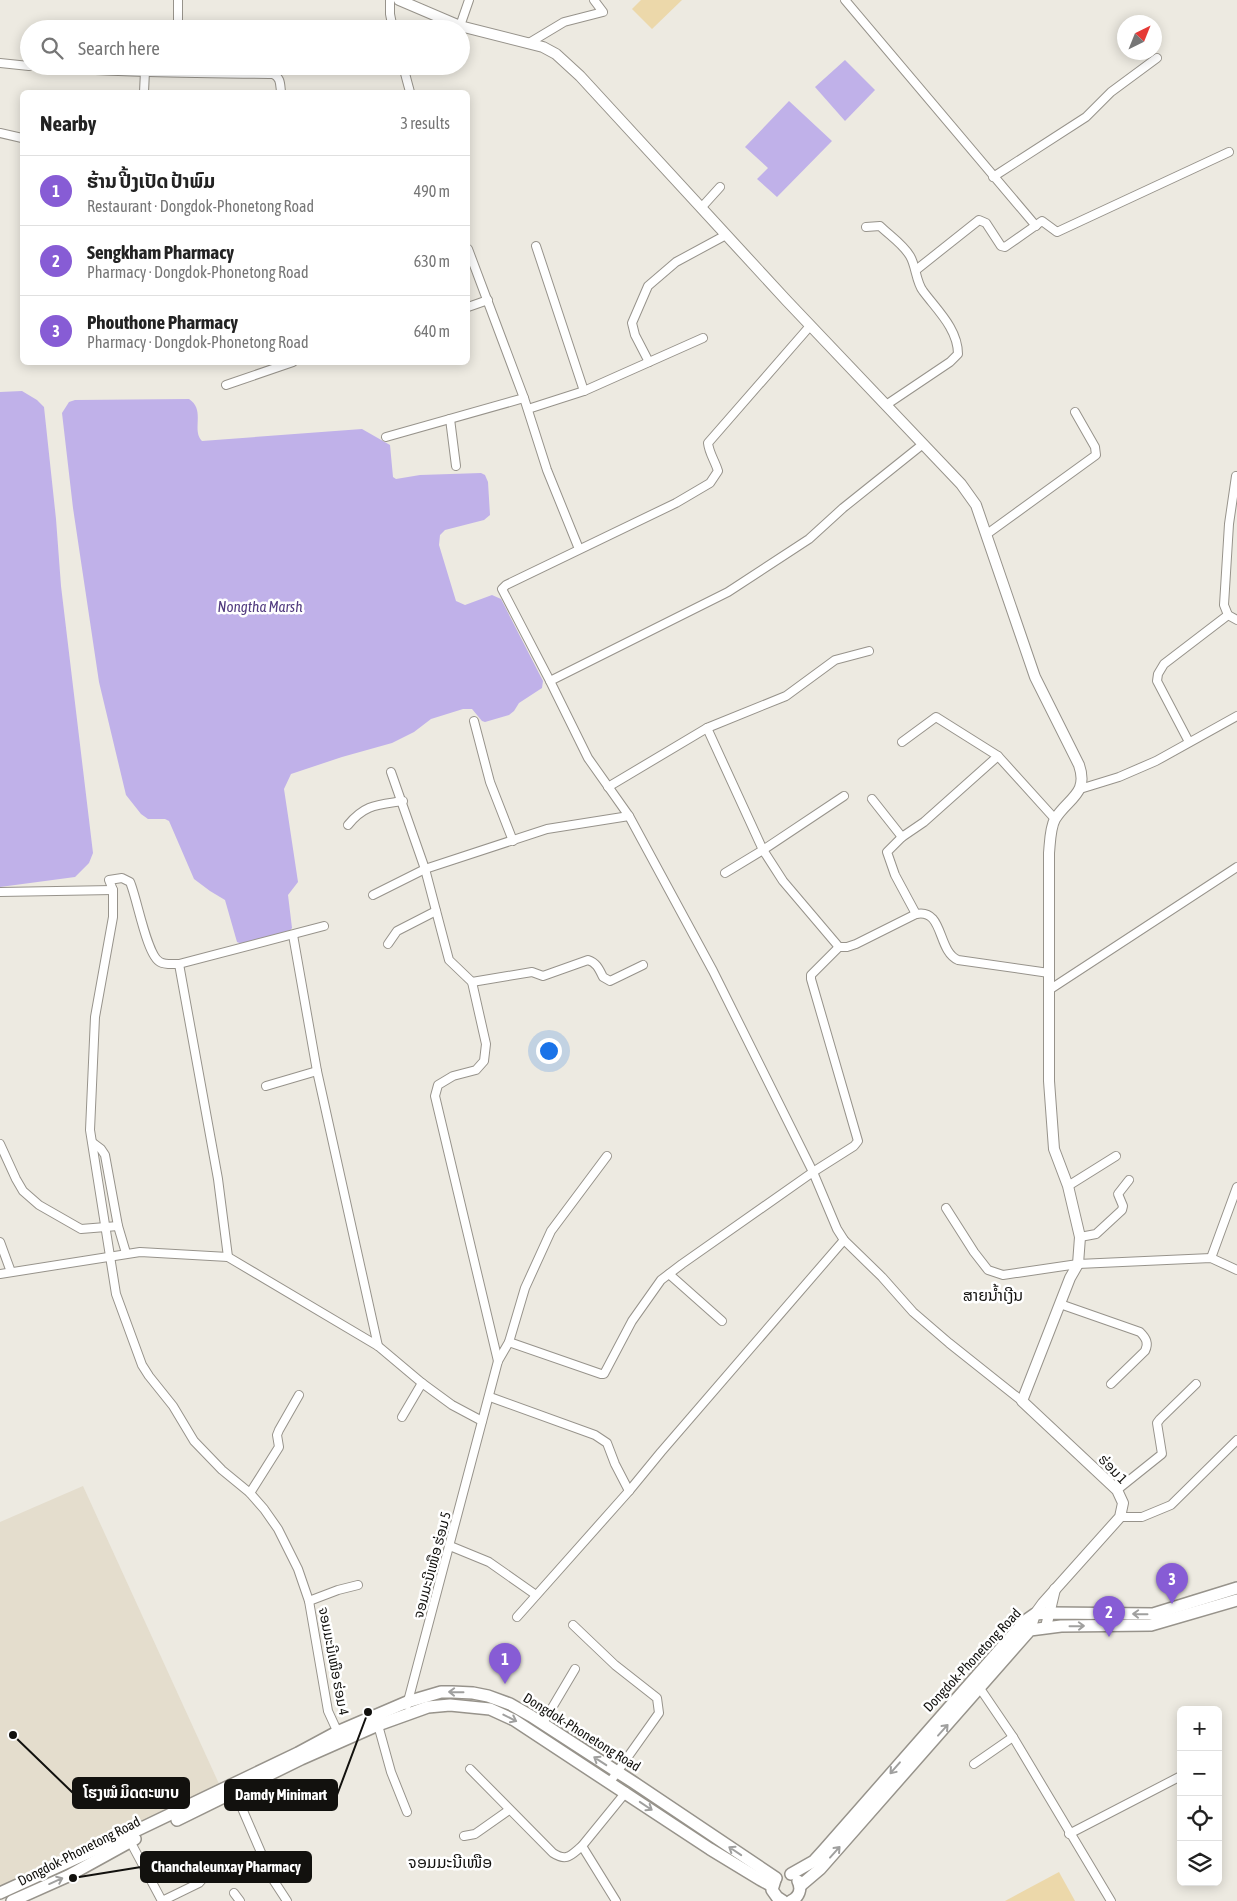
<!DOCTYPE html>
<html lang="en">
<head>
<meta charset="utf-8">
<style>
	body { margin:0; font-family:"Asap Condensed","Noto Sans Lao",sans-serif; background:#f2f2f2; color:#222 }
	.controls { position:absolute; right:15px; bottom:15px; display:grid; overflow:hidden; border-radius:8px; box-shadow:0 2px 12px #0003 }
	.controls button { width:45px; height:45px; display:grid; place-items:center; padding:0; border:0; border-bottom:1px solid #e0e0e0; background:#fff; color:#222; font:25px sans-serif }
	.compass { position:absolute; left:1117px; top:15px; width:45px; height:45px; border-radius:50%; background:#fff; box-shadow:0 2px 12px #0003; rotate:43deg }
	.you { position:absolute; left:548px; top:1050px; width:18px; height:18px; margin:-12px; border:4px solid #fff; border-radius:50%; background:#1a73e8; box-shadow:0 0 0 8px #1a73e833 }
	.badge { display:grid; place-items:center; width:32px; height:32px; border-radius:50%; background:#875cd5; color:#fff; font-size:16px; font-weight:700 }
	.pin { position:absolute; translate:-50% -41px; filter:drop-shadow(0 1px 2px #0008) }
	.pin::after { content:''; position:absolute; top:26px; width:18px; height:15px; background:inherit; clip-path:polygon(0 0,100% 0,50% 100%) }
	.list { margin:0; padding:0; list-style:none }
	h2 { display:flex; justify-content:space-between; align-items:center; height:65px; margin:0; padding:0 20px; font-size:21px }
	h2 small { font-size:16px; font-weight:400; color:#767676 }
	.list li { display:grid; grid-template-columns:32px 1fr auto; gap:15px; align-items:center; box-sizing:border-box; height:70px; padding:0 20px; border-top:1px solid #e0e0e0 }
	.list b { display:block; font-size:19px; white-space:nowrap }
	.list p { margin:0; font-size:16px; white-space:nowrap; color:#767676 }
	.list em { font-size:16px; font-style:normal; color:#767676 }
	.icon { flex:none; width:28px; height:28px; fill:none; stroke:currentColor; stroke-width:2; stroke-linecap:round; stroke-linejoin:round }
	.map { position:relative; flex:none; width:1237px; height:1901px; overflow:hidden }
	.search { position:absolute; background:#fff; box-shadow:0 2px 12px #0003; left:20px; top:20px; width:450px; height:55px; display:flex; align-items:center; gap:12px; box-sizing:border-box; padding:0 18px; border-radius:28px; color:#767676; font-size:19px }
	.panel { position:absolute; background:#fff; box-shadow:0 2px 12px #0003; left:20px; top:90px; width:450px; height:275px; border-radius:8px }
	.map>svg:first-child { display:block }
	.built { fill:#e4ddcd }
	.green { fill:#ecd8aa }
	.water { fill:#c0b1e9 }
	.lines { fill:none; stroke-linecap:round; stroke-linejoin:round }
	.minor-casing { stroke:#97938b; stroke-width:10 }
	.tertiary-casing { stroke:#97938b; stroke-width:12 }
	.secondary-casing { stroke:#97938b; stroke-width:14 }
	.minor { stroke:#fff; stroke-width:8 }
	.tertiary { stroke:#fff; stroke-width:10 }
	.secondary { stroke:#fff; stroke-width:11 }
	.oneway { stroke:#a0a09f }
	.labels { text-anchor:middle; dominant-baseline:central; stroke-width:5; stroke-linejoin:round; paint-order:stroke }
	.street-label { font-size:14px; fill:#12110e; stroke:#fff }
	.water-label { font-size:15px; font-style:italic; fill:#513a7e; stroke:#fff }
	.quarter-label { font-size:16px; fill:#12110e; stroke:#fff }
	.leader { fill:none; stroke:#12110e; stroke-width:2 }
	.callout-dot { fill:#12110e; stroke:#fff; stroke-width:2 }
	.callout { fill:#12110e; stroke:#12110e; stroke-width:2 }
	.callout-label { font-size:15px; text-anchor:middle; font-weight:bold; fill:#fff }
</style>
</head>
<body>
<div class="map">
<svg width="1237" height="1901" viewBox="0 0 1237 1901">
	<rect width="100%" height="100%" fill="#edeae1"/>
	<polygon class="built" points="83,1486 220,1786 0,1886 0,1522"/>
	<g class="green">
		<polygon points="641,0 682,0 652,29 632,9"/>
		<polygon points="1059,1872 1075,1901 1005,1901"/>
	</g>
	<g class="water">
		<polygon points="845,60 875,90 845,121 815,87"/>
		<polygon points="789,101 832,141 777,197 757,179 768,168 745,147"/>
		<polygon points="22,391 37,400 44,407 56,519 61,586 93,853 89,863 75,877 0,887 0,392"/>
		<path d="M189 399C206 410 191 430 202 441L362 429 390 445 393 477 396 479 420 475 481 473 485 475 488 482 490 515 484 520 445 530 440 535 439 545 456 601 465 605 492 595 501 599 543 681 542 688 519 703 514 711 509 715 485 722 482 721 472 709H463L431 719 414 732 392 743 342 757 291 774 284 789 298 882 288 895 292 928 289 932 242 944 237 942 225 900 210 891 194 879 169 821 165 819H148L141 814 126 795 99 682 73 508 62 413 69 402 75 400Z"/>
	</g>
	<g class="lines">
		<g class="minor-casing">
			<g id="minor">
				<polyline points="390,0 390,14 393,29"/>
				<polyline points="845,0 1036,226"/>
				<polyline points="460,26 469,0"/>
				<polyline points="178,29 178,0"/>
				<polyline points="529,43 564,22 603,12 594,0"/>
				<polyline points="0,63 29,66"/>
				<path d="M36 66C115 73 194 73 273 74 281 78 280 84 281 92"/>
				<polyline points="403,66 410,92"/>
				<polyline points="144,92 145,71"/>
				<polyline points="0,133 22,138"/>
				<polyline points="993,177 1086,117 1111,92 1157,58"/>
				<polyline points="701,208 720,187"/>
				<path d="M866 227 880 226C889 235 903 244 910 256 916 266 916 282 923 291 937 310 958 329 958 354L950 362 886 405"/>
				<polyline points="536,246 584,391"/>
				<polyline points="468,249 524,398 547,470 579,549"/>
				<polyline points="916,270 979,220 986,223 1001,246 1005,247 1042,221 1057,232 1229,152"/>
				<polyline points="468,307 488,300"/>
				<path d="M810 326 708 443C709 453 715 461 718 471L710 483 676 503 506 585 502 589 550 681 588 758 629 816 713 971 813 1172 837 1229 844 1240 882 1277 913 1312 949 1343 1022 1401"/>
				<polyline points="649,362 635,335 632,323 648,286 676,262 726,235"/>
				<polyline points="226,385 293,362"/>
				<polyline points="528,409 584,391 703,338"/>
				<polyline points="450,419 456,466"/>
				<polyline points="386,437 524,398"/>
				<polyline points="1236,476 1229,524 1224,605 1228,615 1237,620"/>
				<polyline points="987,534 1096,455 1095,447 1075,412"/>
				<polyline points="550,681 728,592 809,539 843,508 923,444"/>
				<polyline points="474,721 490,782 513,841"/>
				<polyline points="707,728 763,850 783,881 839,947"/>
				<polyline points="902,742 936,717 998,756 1055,819"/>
				<polyline points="1189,742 1157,681 1158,674 1164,664 1228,615"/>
				<polyline points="391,772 425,869 449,960 472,982 486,1044 484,1061 476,1070 453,1076 438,1085 435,1096 498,1361"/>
				<polyline points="608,787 707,728 786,696 835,660 869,651"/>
				<polyline points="1080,789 1119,777 1156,761 1237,716"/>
				<polyline points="872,799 902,837"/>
				<path d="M348 825C365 804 378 805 403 801"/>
				<polyline points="725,873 763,850 844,796"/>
				<polyline points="0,892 113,890"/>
				<polyline points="373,895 425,869 547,829 629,816"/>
				<polyline points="916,914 895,875 887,852 902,837 924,822 998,756"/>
				<path d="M324 926 179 964C173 964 165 965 160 962 147 956 137 898 130 882L122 878 109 880 113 890V917L95 1017 90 1130 116 1294 142 1365 149 1376 173 1406 194 1441 222 1470 250 1493 264 1509 278 1529 298 1569 309 1601 328 1711 339 1735"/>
				<polyline points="293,935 317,1071 378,1346"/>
				<polyline points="388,944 397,931 436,911"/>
				<polyline points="179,964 218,1179 228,1257"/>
				<path d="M472 982 532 972 543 976 588 960C597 963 599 969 603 977L610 981 643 965"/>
				<polyline points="1049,990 1237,867"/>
				<polyline points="266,1086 317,1071"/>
				<polyline points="93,1143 101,1149 105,1155 118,1226 126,1253"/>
				<polyline points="0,1144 16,1179 23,1191 39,1205 81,1229 118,1226"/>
				<polyline points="1068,1186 1116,1156"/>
				<polyline points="946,1208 974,1252 988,1270 1003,1275 1078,1264 1211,1258 1237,1270"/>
				<polyline points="1080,1237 1096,1234 1122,1210 1123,1206 1118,1194 1129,1180"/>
				<polyline points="0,1242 11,1272"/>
				<polyline points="1211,1258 1237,1187"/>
				<polyline points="0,1274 140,1252 228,1257 378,1346 422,1383 452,1405 482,1421"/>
				<polyline points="669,1274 722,1321"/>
				<path d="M1060 1304 1140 1332C1146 1338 1149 1343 1145 1351L1111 1384"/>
				<path d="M509 1342 601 1374H604L632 1321 661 1280 682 1264 813 1172 854 1146 858 1141 811 979V975L839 947H847L856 944 916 914C944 908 937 951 958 960L1049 973"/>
				<polyline points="490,1397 595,1435 607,1443 615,1464 629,1491"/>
				<polyline points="402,1417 422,1383"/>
				<polyline points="1117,1490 1162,1454 1157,1423 1160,1419 1196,1384"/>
				<polyline points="250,1493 279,1447 277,1435 279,1430 299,1395"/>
				<polyline points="1120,1517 1142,1517 1171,1505 1237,1440"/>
				<polyline points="450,1546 489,1562 536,1595"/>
				<polyline points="309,1601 338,1590 358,1585"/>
				<polyline points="517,1617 629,1491 661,1452 844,1240"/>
				<polyline points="573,1625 615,1665 657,1698 659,1713 610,1782"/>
				<polyline points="977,1684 1013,1737 1111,1901"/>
				<polyline points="407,1705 498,1361 509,1342 525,1288 551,1231 607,1156"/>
				<polyline points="543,1723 575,1669"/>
				<polyline points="378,1725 391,1772 407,1812"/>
				<polyline points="974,1764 1013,1737"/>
				<path d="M470 1769 553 1853C567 1862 571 1855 582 1846"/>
				<polyline points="235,1792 272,1878 287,1901"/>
				<polyline points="1069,1834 1181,1776"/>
				<polyline points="464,1836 475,1834 509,1810"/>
				<polyline points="130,1841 162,1901 199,1883 206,1875 208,1863"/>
				<polyline points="234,1893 240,1901"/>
				<polyline points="616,1901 582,1846 626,1792"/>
			</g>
		</g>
		<g class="tertiary-casing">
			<g id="tertiary">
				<path d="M399 0 460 26 543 47 556 54 580 76 787 301 961 484 976 505 1035 677 1079 765C1089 794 1068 798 1055 819 1050 828 1050 843 1049 853V1081L1054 1149 1068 1186 1080 1237 1078 1264 1070 1278 1022 1401 1117 1490 1123 1503 1120 1517 1043 1603 1035 1614 1030 1630"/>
				<polyline points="1046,1627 1055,1589"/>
			</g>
		</g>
		<g class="secondary-casing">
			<g id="secondary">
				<polyline points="177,1820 301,1759 378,1725 428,1707 450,1705 490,1709 514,1720 710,1849 761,1880 772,1886"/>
				<polyline points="791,1874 814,1861 824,1850 1025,1621 1035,1614 1050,1613 1153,1614 1237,1588"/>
				<polyline points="775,1880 772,1890 777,1897 783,1901"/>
				<polyline points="800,1886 820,1869 1030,1630 1061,1626 1151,1625 1237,1600"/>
				<polyline points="0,1893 127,1835 298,1753 337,1732 407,1702 441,1692 452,1692 473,1693 488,1696 510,1704 531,1716 633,1782 776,1878"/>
				<polyline points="12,1901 68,1876 135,1839"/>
				<path d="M791 1901C799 1897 802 1889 798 1881"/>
			</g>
		</g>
		<use href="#minor" class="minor"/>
		<use href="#tertiary" class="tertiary"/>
		<use href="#secondary" class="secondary"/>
	</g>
	<defs><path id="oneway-shaft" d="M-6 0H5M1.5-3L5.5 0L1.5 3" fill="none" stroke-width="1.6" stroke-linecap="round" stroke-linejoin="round" transform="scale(1.25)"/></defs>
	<g class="oneway">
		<use href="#oneway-shaft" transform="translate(1140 1614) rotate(-179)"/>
		<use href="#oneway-shaft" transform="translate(1077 1626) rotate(-1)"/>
		<use href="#oneway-shaft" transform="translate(456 1692) rotate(-179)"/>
		<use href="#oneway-shaft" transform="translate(510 1718) rotate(27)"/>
		<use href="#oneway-shaft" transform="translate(943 1730) rotate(-48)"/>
		<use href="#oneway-shaft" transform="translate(600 1761) rotate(-147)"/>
		<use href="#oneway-shaft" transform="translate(895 1768) rotate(131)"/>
		<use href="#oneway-shaft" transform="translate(646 1806) rotate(34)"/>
		<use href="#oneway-shaft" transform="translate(735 1851) rotate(-146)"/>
		<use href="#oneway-shaft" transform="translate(835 1852) rotate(-48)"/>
		<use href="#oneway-shaft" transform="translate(56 1881) rotate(-24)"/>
	</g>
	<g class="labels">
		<g class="street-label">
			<text transform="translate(1113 1469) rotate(46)">ຮ່ອມ 1</text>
			<text transform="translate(432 1565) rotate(-75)">ຈອມມະນີເໜືອ ຮ່ອມ 5</text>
			<text transform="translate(972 1660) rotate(-47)">Dongdok-Phonetong Road</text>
			<text transform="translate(334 1661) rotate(79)">ຈອມມະນີເໜືອ ຮ່ອມ 4</text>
			<text transform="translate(582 1732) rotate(32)">Dongdok-Phonetong Road</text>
			<text transform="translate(79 1851) rotate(-27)">Dongdok-Phonetong Road</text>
		</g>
		<g class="water-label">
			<text x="260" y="606">Nongtha Marsh</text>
		</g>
		<g class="quarter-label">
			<text x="993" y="1295">ສາຍນ້ຳເງີນ</text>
			<text x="450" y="1862">ຈອມມະນີເໜືອ</text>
		</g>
	</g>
	<path class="leader" d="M13 1735L73 1793M368 1712L337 1795M73 1878L141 1867"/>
	<g class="callout-dot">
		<circle cx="13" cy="1735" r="5"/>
		<circle cx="368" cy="1712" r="5"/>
		<circle cx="73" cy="1878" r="5"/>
	</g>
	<g class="callout">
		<rect x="73" y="1778" width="116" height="30" rx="5"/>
		<rect x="225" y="1780" width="112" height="30" rx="5"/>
		<rect x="141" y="1852" width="170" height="30" rx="5"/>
	</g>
	<g class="callout-label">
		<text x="131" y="1798">ໂຮງໝໍ ມິດຕະພາບ</text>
		<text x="281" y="1800">Damdy Minimart</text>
		<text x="226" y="1872">Chanchaleunxay Pharmacy</text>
	</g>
</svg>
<div class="controls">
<button>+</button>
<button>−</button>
<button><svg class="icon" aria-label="locate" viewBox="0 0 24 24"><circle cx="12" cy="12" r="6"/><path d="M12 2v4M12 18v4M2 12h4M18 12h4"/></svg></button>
<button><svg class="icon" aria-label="layers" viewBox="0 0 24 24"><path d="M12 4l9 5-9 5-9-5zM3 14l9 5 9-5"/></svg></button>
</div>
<svg class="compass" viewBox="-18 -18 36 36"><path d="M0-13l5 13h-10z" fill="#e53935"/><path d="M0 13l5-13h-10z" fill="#767676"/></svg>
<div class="you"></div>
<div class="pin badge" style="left:505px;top:1684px">1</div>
<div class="pin badge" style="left:1109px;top:1637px">2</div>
<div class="pin badge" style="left:1172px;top:1604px">3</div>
<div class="search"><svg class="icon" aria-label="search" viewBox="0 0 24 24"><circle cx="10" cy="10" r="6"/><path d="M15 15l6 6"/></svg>Search here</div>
<section class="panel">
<h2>Nearby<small>3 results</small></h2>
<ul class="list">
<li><span class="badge">1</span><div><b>ຮ້ານ ປີ້ງເປັດ ປ້າພົມ</b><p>Restaurant · Dongdok-Phonetong Road</p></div><em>490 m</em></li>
<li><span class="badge">2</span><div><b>Sengkham Pharmacy</b><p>Pharmacy · Dongdok-Phonetong Road</p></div><em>630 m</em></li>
<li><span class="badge">3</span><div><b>Phouthone Pharmacy</b><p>Pharmacy · Dongdok-Phonetong Road</p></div><em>640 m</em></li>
</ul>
</section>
</div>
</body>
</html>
